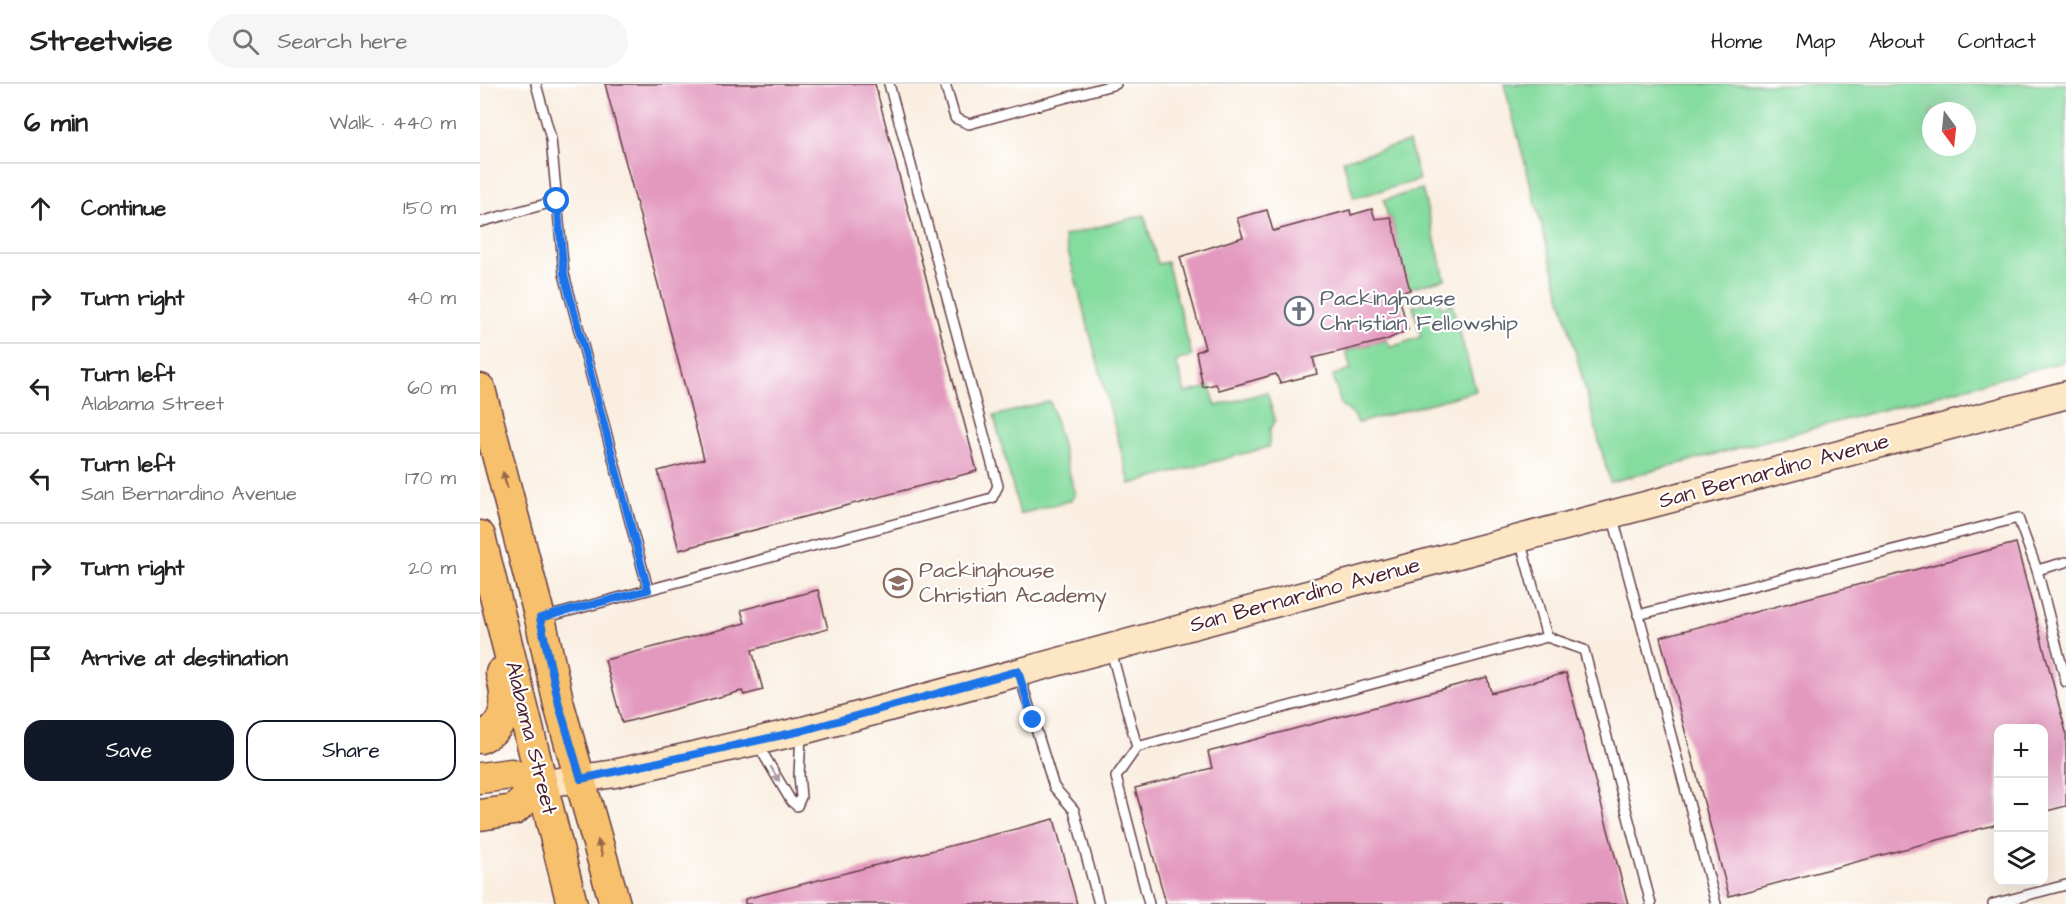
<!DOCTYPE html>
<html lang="en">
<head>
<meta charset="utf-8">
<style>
	body { margin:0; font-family:"Architects Daughter",sans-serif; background:#f6f6f6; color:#222 }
	.controls { position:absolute; right:18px; bottom:18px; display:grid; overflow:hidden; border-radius:12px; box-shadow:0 6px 24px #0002 }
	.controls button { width:54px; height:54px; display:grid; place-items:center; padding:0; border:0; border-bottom:2px solid #e0e0e0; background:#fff; color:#222; font:30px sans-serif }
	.compass { position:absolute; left:1442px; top:18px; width:54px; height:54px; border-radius:50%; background:#fff; box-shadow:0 6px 24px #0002; rotate:165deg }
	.stop { position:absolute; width:18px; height:18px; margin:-14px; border:4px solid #1a73e8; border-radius:50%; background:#fff }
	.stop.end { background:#1a73e8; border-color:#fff; box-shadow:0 2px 6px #0008 }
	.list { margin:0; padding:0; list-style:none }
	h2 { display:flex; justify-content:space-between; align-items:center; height:78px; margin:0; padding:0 24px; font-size:26px }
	h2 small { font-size:20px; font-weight:400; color:#767676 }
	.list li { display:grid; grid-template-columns:39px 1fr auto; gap:18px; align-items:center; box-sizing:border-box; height:90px; padding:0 24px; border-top:2px solid #e0e0e0 }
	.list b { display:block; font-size:22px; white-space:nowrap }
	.list p { margin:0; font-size:20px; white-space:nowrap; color:#767676 }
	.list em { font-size:20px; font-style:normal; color:#767676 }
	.actions { display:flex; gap:12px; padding:18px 24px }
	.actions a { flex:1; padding:14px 0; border:2px solid #111827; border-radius:18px; text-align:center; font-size:21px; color:#111827 }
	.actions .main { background:#111827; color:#fff }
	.icon { flex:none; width:33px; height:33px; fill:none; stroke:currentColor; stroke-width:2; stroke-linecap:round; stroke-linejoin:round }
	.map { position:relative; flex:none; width:1586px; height:820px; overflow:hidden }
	header { display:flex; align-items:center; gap:36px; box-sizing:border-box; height:84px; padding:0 30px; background:#fff; border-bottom:2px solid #e0e0e0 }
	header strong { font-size:28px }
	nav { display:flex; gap:33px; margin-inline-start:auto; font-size:21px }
	.search { width:420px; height:54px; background:#f6f6f6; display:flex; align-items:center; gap:15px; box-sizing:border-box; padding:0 21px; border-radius:33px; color:#767676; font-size:22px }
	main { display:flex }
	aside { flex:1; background:#fff }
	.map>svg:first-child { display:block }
	.green { fill:#85dc9f; stroke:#687e65; stroke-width:1.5; fill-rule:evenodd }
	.building { fill:#e399be }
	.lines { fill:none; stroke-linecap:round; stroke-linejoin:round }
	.service-casing { stroke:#643e46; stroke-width:12 }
	.secondary-casing { stroke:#643e46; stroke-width:30 }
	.primary-casing { stroke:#643e46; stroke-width:33 }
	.service { stroke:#fff; stroke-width:9 }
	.secondary { stroke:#fce6c4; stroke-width:27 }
	.primary { stroke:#f7c06c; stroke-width:30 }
	.oneway { fill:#986748 }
	.oneway2 { fill:#ae9aa0 }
	.route { stroke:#1a73e8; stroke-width:8 }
	.labels { text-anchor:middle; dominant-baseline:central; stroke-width:4.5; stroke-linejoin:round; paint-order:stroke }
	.worship-label { font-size:22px; fill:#5b616d; stroke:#fff; text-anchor:start }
	.street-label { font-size:22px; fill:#4a1f2b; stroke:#fff }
	.education-label { font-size:22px; fill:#785e54; stroke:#fff; text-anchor:start }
</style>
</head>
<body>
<header>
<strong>Streetwise</strong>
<div class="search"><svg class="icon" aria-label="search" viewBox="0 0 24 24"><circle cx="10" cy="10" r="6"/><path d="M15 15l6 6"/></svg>Search here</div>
<nav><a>Home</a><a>Map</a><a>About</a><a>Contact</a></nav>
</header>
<main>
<aside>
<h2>6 min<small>Walk · 440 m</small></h2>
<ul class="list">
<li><svg class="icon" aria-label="ahead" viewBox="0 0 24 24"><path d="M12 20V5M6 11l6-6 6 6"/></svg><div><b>Continue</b></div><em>150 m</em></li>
<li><svg class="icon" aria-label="right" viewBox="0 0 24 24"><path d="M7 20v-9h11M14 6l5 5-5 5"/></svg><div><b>Turn right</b></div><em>40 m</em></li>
<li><svg class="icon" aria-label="left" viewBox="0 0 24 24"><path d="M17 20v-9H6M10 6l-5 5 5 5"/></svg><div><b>Turn left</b><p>Alabama Street</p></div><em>60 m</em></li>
<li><svg class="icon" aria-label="left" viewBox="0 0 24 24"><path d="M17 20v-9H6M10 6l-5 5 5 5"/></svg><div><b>Turn left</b><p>San Bernardino Avenue</p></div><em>170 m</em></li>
<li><svg class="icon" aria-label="right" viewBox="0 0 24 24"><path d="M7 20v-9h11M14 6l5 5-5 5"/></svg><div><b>Turn right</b></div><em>20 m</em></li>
<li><svg class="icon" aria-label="arrive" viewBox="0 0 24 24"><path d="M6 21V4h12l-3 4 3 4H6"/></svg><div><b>Arrive at destination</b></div></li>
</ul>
<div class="actions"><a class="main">Save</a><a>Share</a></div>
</aside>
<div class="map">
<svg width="1586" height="820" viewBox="0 0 1586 820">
	<rect width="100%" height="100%" fill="#fff"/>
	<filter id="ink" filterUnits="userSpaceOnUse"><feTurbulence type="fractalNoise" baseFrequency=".0167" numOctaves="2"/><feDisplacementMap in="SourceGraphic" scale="12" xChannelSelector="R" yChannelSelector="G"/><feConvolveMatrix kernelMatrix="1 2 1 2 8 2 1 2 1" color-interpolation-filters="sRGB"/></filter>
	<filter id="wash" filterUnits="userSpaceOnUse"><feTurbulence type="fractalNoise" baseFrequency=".008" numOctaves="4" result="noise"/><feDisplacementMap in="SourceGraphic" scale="24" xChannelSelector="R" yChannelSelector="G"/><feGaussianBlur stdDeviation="1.35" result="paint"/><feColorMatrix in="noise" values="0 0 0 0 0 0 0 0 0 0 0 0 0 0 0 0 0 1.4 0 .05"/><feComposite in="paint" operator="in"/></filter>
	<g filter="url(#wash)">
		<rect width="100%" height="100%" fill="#f9eee0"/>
		<g class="green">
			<path d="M1024 0H1586V277L1130 398ZM1451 27H1487V63H1451Z"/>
			<polygon points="929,58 939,96 874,114 863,76"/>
			<polygon points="942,105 965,195 929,204 911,133 908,134 904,116"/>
			<polygon points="664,131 678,180 687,178 712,272 696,277 705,309 730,303 736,322 787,308 795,337 790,346 789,363 650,400 584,152"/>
			<polygon points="968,213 970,213 996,307 878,339 874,331 861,321 853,291 871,286 866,267 906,256 911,263 941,253 933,222 959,216 961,224 970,221"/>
			<polygon points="570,317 595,410 592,416 540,430 514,332"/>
		</g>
		<g id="blocks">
			<g class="building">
				<polygon points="125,0 395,0 497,387 199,466 178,387 224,375"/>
				<polygon points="892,125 895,135 911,133 930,206 918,209 928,246 906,256 833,274 837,290 800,299 796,290 739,306 736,300 723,303 716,268 725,264 700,173 763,153 757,134 787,126 793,147 870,126 871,131"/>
				<polygon points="1536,459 1586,648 1586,722 1563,728 1563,645 1518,645 1518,740 1249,812 1180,553"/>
				<polygon points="338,506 348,545 272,566 283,606 264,611 262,607 142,639 125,576 265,539 261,526"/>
				<polygon points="1086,589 1148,820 686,820 655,704 732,684 728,668 1007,593 1011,609"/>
				<polygon points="574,735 597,820 265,820 265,815"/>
			</g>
		</g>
	</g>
	<g filter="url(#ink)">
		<use href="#blocks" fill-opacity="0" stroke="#643e46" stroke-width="1.5"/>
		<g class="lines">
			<g class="service-casing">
				<g id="service">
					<polyline points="56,0 71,55 84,190 168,505"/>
					<polyline points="465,0 475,34 489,40 636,0"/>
					<polyline points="0,138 77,117"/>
					<polyline points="1133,434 1236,820"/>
					<polyline points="1040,456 1067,553 1104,566 1171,820"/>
					<polyline points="1557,486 1586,598"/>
					<polyline points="1158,531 1538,434 1557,486 1586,478"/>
					<polyline points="63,534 512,414 518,402 409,0"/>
					<polyline points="631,567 657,663 636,693 669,820"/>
					<polyline points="539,590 574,703 594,726 619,820"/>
					<polyline points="278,661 311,717 317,722 321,713 319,691 321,650"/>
					<polyline points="657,663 1067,553"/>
					<polyline points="1513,820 1586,801"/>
				</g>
			</g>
			<g class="secondary-casing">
				<polyline id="secondary" points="61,700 132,690 321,647 885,495 1586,311"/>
			</g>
			<g class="primary-casing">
				<g id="primary">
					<polyline points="0,305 60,534 79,621 135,820"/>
					<polyline points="0,452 92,820"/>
					<path d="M0 654C30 641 28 616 21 589"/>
					<polyline points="0,694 31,690 61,700"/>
					<polyline points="0,731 34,726 61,700"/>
				</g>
			</g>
			<use href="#service" class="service"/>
			<use href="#secondary" class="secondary"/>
			<use href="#primary" class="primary"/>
		</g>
		<defs><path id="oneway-solid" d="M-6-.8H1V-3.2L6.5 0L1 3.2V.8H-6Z" transform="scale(1.5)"/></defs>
		<g class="oneway">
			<use href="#oneway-solid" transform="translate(25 396) rotate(-105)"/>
			<use href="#oneway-solid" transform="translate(120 764) rotate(-106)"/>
		</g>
		<use class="oneway2" href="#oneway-solid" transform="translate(295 690) rotate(60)"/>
	</g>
	<g class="lines" filter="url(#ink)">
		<polyline class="route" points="77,117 84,190 168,506 60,534 79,621 101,695 321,647 538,587 553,636"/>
	</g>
	<defs>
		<g id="church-ring" transform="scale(1.5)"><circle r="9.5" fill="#fff" stroke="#6b7280" stroke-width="1.5"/><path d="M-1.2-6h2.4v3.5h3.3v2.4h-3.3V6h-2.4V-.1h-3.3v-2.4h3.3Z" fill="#6b7280"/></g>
		<g id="school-ring" transform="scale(1.5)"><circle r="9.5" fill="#fff" stroke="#8d6e63" stroke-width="1.5"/><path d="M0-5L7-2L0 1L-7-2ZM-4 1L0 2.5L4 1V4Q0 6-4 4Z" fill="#8d6e63"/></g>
	</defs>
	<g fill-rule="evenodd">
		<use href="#church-ring" x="819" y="227"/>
		<use href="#school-ring" x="418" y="499"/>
	</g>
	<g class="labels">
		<g class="worship-label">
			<text x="840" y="214">Packinghouse<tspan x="840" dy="25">Christian Fellowship</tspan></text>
		</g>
		<g class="street-label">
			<text transform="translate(1294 387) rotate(-15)">San Bernardino Avenue</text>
			<text transform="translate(825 511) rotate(-15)">San Bernardino Avenue</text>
			<text transform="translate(51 654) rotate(76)">Alabama Street</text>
		</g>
		<g class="education-label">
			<text x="439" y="486">Packinghouse<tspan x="439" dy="25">Christian Academy</tspan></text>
		</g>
	</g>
</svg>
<div class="controls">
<button>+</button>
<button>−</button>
<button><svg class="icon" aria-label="layers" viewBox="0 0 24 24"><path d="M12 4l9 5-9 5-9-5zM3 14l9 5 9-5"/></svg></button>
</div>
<svg class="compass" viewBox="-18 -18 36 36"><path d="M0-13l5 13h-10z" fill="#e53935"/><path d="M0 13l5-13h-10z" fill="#767676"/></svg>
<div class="stop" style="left:77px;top:117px"></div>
<div class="stop end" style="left:553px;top:636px"></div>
</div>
</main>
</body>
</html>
